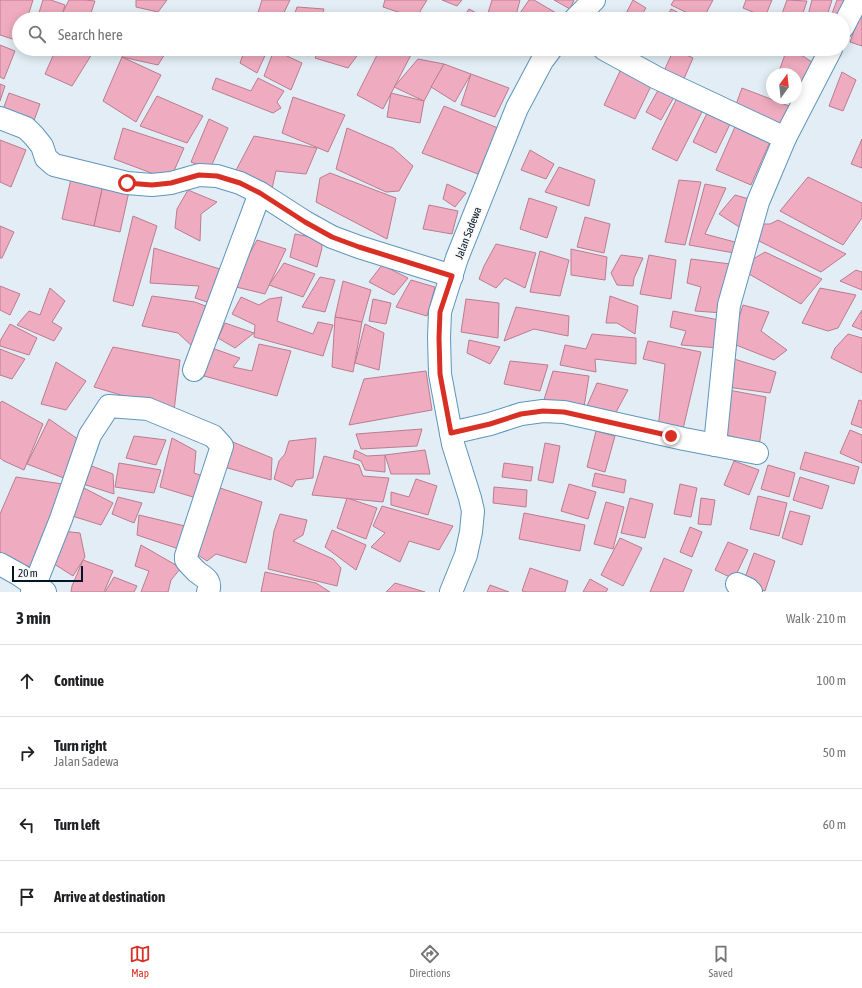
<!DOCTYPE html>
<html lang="en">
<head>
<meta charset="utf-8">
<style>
	body { margin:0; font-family:"Asap Condensed",sans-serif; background:#f2f2f2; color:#202124 }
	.compass { position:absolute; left:766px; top:68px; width:36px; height:36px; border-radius:50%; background:#fff; box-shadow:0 2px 10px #0003; rotate:15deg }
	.scale { position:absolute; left:12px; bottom:10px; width:71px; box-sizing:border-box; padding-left:4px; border:2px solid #011625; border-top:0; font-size:11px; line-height:14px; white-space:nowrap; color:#011625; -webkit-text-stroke:3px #f8f8f8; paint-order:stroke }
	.stop { position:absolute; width:12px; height:12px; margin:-9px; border:3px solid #d93025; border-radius:50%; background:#fff }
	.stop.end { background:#d93025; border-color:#fff; box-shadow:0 1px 4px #0008 }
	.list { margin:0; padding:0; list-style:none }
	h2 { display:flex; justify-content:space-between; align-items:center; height:52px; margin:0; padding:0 16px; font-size:17px }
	h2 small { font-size:13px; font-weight:400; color:#757577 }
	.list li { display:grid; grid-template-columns:26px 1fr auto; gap:12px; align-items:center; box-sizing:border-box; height:72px; padding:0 16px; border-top:1px solid #e0e0e0 }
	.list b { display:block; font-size:15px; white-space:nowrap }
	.list p { margin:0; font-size:13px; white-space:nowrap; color:#757577 }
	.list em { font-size:13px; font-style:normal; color:#757577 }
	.icon { flex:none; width:22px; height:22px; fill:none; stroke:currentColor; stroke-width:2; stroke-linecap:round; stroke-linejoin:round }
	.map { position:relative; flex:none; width:862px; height:592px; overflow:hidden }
	.search { position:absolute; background:#fff; box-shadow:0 2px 10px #0003; left:12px; right:12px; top:12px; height:44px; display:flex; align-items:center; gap:10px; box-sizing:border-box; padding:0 14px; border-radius:22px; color:#757577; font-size:15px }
	.sheet { height:340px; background:#fff }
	nav { display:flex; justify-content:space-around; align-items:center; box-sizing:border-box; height:56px; border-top:1px solid #e0e0e0; background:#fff; font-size:11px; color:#757577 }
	nav a { display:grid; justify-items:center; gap:2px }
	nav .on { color:#d93025 }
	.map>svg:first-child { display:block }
	.building { fill:#efacc0; stroke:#bb7c8f }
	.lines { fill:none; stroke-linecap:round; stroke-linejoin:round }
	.street-casing { stroke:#5e96bc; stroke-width:24 }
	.street { stroke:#fff; stroke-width:22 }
	.route { stroke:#d93025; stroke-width:5 }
	.labels { text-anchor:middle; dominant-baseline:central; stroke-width:3; stroke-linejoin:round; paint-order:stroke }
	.street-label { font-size:11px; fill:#011625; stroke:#f8f8f8 }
</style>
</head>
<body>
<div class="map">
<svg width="862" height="592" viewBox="0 0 862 592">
	<rect width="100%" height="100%" fill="#e2edf5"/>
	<g class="building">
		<polygon points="0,0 33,0 27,19 19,19 19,41 0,35"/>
		<polygon points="43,0 51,0 65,5 61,19 37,19"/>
		<polygon points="69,0 85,0 95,1 89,19 79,19 62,14"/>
		<polygon points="136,0 167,0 158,12 136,7"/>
		<polygon points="262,0 290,0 281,19 256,19"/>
		<polygon points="385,0 427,0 416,18 383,7"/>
		<polygon points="442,0 462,0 457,6"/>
		<polygon points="492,0 520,0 515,19 506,19 488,13"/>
		<polygon points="529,0 534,0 563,17 561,19 516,19"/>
		<polygon points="554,0 574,0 570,9"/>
		<polygon points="633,0 646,8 639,19 623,19"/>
		<polygon points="674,0 713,0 703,19 700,19 671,5"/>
		<polygon points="746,0 772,0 765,17 743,8"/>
		<polygon points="787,0 807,1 801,19 780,19"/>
		<polygon points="812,0 832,0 826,19 807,19"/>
		<polygon points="837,0 855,0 843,19 830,19"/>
		<polygon points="297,7 324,9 321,19 293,19"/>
		<polygon points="862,8 862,46 850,42"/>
		<polygon points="469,9 488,19 462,19"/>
		<polygon points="671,9 692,19 666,19"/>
		<polygon points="0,45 15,51 4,79 0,77"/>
		<polygon points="56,49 95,49 72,86 45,74"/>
		<polygon points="126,49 168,49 158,65 122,57"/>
		<polygon points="245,49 268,49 257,73 240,63"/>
		<polygon points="294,49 311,49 308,56"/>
		<polygon points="320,49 362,49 348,68 315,58"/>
		<polygon points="380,49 414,49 383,109 357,95"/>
		<polygon points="674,49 693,58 683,81 663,73"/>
		<polygon points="787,49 792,49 815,64 806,90 796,84 796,74 778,74"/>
		<polygon points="812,49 828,49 823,58 809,53"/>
		<polygon points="274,50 302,63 291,90 264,76"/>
		<polygon points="122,57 161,75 136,122 103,101"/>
		<polygon points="418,59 444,64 424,101 394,87"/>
		<polygon points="444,64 471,74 455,102 431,87"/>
		<polygon points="622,67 653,82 635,119 604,105"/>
		<polygon points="842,72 856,80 843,111 829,106"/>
		<polygon points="471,74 509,88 495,117 461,105"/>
		<polygon points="216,78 251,91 258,78 284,91 277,102 281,108 273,113 212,89"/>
		<polygon points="662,83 677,92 661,120 646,112"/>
		<polygon points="0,84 5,86 0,101"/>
		<polygon points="742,88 789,106 784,128 734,110"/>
		<polygon points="9,93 40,104 32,126 1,115"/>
		<polygon points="391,93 424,101 420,123 387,117"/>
		<polygon points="679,94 705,106 677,161 652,149"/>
		<polygon points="157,96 203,116 187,143 140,126"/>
		<polygon points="293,97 345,115 328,152 282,133"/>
		<polygon points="444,106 498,128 478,174 422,153"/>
		<polygon points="710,107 733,118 716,153 693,142"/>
		<polygon points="209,119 228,128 210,169 191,162"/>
		<polygon points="738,120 773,135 751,185 716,170"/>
		<polygon points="123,128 184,148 170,180 114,159"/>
		<polygon points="347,128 393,148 413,166 399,191 386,192 336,169"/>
		<polygon points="254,136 317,148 306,174 276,171 271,193 233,176"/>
		<polygon points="862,139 862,168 851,164"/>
		<polygon points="0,140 26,150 11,187 0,182"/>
		<polygon points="530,150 554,164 546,179 521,170"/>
		<polygon points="559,167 595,180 589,206 545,192"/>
		<polygon points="330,173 396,198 387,239 316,202 320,178"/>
		<polygon points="72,174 104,181 94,226 62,219"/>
		<polygon points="808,177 862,203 862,218 843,245 780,211"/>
		<polygon points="679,180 701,182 685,245 665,242"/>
		<polygon points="104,181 130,187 120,232 94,226"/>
		<polygon points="447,184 466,193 455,207 443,199"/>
		<polygon points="705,184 726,188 705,234 746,245 740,254 689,245"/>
		<polygon points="188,190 217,202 201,214 200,241 175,228 177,209"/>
		<polygon points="735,195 756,201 747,232 719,214"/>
		<polygon points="529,198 557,207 547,238 520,229"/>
		<polygon points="429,205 458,211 452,234 423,229"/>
		<polygon points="133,216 157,226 133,306 113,301"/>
		<polygon points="585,217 610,224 604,253 577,247"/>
		<polygon points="778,220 846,254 821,272 751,237 759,224 770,224"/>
		<polygon points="0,226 14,232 2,258 0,258"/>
		<polygon points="295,234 321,239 322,248 317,267 290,257"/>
		<polygon points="257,240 286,249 265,294 232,286"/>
		<polygon points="496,244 536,253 525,288 505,278 496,288 479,279 484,266"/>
		<polygon points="154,248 226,271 213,304 195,298 199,286 150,283"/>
		<polygon points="571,249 607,257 605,280 571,275"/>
		<polygon points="540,251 569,260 560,296 530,292"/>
		<polygon points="765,252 822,279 801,304 749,274 741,266"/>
		<polygon points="621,255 643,258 634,278 633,286 617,285 611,273"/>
		<polygon points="649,255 676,260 671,299 640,294"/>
		<polygon points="691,259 738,265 723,313 695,311 701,287 687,283"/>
		<polygon points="284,263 315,274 303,297 269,285"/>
		<polygon points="382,265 408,278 394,295 369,282"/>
		<polygon points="856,270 862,272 862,290 840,281"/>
		<polygon points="320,277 335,280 325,312 302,307"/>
		<polygon points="411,280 435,287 427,316 396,307"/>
		<polygon points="343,281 371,290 362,322 335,317"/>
		<polygon points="0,286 20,294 10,315 0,310"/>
		<polygon points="50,288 65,301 52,322 62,328 54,341 17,325 29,311 40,315"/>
		<polygon points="820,288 856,295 838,328 828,331 802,323"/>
		<polygon points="152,296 195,302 208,307 195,349 178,333 142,326"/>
		<polygon points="610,296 638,306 635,334 617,323 606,323"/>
		<polygon points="241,297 259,305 269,299 282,297 277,321 313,334 318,322 333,325 323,356 254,337 255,325 232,314"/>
		<polygon points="373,299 391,303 386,324 369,321"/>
		<polygon points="466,299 499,303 498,338 461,332"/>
		<polygon points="743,305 769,312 761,331 787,350 774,360 731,343"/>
		<polygon points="516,307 569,316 568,336 534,329 504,341"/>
		<polygon points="862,310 862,330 852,326"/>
		<polygon points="673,311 724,321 719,348 681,345 686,331 670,327"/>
		<polygon points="335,317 362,322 353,372 332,367"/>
		<polygon points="225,323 254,333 235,348 218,338"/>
		<polygon points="10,324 37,338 29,355 0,346 0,341"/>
		<polygon points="365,324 384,333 379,370 355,363"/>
		<polygon points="592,334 636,338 636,364 595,359 596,372 560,365 565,345 586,349"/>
		<polygon points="848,334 862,338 862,373 831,358 835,348"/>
		<polygon points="469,340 500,347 490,364 467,353"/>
		<polygon points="648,341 701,352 683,429 658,429 665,364 643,359"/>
		<polygon points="259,344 291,351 277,396 204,376 209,347 240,358 233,367 252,371"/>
		<polygon points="113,347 180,360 174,411 94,387"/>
		<polygon points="0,349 25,359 12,379 0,375"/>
		<polygon points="731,358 776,372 770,393 727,387"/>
		<polygon points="510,361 548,365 540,391 504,384"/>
		<polygon points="56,362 86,381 66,410 41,404"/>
		<polygon points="426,371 432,410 349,425 364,379"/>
		<polygon points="553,371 589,376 584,407 542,406"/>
		<polygon points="597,383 628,390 615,414 584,413"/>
		<polygon points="723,389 766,397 759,447 719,432"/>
		<polygon points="859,400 862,401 862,428 851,424"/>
		<polygon points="2,401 43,424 24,470 4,461 0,458 0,403"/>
		<polygon points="49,419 82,442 69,480 27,464"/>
		<polygon points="422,429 417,446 361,449 356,434"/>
		<polygon points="850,430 862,435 862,463 840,453"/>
		<polygon points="596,431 615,436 605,472 587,467"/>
		<polygon points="134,436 166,440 156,465 126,458"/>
		<polygon points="172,438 196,451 194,473 209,478 203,500 160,487"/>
		<polygon points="223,438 272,458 271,480 224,467"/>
		<polygon points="316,438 313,478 296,480 292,487 274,479 279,461 285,454 289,441"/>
		<polygon points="545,443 560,446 553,483 538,480"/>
		<polygon points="355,450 367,456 385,455 385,472 365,470 361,461 353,458"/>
		<polygon points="425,450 430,474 391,474 385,455"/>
		<polygon points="805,452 859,467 854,484 800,469"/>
		<polygon points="324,456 359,465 363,476 389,478 383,502 312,495"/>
		<polygon points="734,461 759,470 749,495 724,485"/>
		<polygon points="119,463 161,470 154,493 115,487"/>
		<polygon points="504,463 533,467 531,481 502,477"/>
		<polygon points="89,465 113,474 114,494 80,483"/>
		<polygon points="768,465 795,473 789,497 761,489"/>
		<polygon points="595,473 626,480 624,493 592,486"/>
		<polygon points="16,477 69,485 33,568 0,555 0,514"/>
		<polygon points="800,477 829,486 822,509 793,500"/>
		<polygon points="416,479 437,486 428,515 391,505 391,492 409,497"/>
		<polygon points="569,484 596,492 588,519 561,511"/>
		<polygon points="680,484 697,488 691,517 674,514"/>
		<polygon points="80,486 113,503 101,525 69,515"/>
		<polygon points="214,486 262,502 246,563 216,554 207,561 189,549"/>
		<polygon points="494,487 527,490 526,507 493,503"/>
		<polygon points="758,496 787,503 779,536 750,529"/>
		<polygon points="118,497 142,503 134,523 112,514"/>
		<polygon points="347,498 377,508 366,539 337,528"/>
		<polygon points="630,498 653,504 645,538 621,533"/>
		<polygon points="701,498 715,500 711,525 698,524"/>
		<polygon points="606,502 624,507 613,549 594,544"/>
		<polygon points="382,506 453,526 439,550 409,541 400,562 371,547 385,533 373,526"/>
		<polygon points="790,511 810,516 802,545 782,538"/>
		<polygon points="524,513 585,525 580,551 519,539"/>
		<polygon points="280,514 307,520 303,535 293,541 333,559 341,568 337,586 268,569 274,531"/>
		<polygon points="139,515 189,527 179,549 137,535"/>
		<polygon points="690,527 702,532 692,557 680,552"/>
		<polygon points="332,530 366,545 356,570 325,547"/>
		<polygon points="62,531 80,533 85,557 73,576 51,562"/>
		<polygon points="620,538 642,548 623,586 601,575"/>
		<polygon points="728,542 748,550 734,579 715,570"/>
		<polygon points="141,545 181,568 171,580 168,592 141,592 149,571 135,566"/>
		<polygon points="754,553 775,561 765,591 743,583"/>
		<polygon points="664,558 692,570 683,592 650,592"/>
		<polygon points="83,560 113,571 104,592 71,592 72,586"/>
		<polygon points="530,568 568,581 565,592 526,592 522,591"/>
		<polygon points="265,572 316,583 330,592 261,592"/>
		<polygon points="114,577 137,586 134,592 105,592"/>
		<polygon points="590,579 608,589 606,592 583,592"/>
		<polygon points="395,583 425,592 386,592"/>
		<polygon points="490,585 509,592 487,592"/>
	</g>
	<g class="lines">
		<g class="street-casing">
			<g id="street">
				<polyline points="575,19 594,0"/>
				<polyline points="843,27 857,0"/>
				<polyline points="604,49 657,78 785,138"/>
				<polyline points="0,118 26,128 34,136 42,146 46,158 54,165 127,183 152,185 171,183 199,175 217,176 240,183 260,193 305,222 332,237 359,247 452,276"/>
				<polyline points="194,370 260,193"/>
				<polyline points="451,433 490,424 521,414 543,411 564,412 684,439 757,453"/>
				<polyline points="715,445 729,305 758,202 785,138 831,49"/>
				<polyline points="0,564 18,574 45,592"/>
				<polyline points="737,584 748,589 751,592"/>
				<path d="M32 592 61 519 90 435 109 406 148 409 213 436 222 446 186 556V560C189 564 193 568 197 572 205 578 212 580 208 592"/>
				<polyline points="451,592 466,555 471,532 473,511 470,498 453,444 440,374 439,338 440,312 457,258 517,108 542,61 551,49"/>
			</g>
		</g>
		<use href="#street" class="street"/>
	</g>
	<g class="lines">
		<polyline class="route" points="127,183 152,185 171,183 199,175 217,176 240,183 260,193 305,222 332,237 359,247 452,276 440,312 439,338 440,374 451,433 490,424 521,414 543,411 564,412 671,436"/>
	</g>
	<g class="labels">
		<g class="street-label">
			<text transform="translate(468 233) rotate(-69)">Jalan Sadewa</text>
		</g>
	</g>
</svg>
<svg class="compass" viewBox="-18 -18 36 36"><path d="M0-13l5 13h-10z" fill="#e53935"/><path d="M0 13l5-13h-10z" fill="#757577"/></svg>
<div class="scale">20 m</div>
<div class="stop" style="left:127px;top:183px"></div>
<div class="stop end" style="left:671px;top:436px"></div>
<div class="search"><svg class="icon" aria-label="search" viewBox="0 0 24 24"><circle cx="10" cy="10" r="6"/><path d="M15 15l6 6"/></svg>Search here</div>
</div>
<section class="sheet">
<h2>3 min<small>Walk · 210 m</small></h2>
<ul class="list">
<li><svg class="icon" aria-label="ahead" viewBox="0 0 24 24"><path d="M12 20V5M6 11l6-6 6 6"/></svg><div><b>Continue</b></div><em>100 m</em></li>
<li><svg class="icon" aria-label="right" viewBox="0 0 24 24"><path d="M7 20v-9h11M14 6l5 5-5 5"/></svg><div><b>Turn right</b><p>Jalan Sadewa</p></div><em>50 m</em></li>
<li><svg class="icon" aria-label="left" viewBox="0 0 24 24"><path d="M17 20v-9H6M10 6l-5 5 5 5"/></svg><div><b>Turn left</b></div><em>60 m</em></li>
<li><svg class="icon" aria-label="arrive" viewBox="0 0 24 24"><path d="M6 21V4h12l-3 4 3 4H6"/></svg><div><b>Arrive at destination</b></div></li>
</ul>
</section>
<nav>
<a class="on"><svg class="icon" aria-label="map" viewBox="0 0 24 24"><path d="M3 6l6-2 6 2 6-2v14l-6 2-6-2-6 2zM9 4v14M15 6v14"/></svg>Map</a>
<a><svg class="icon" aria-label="directions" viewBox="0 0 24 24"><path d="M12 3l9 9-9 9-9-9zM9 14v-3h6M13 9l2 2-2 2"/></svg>Directions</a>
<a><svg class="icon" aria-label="saved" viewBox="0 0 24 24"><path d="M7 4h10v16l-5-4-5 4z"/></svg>Saved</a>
</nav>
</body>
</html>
